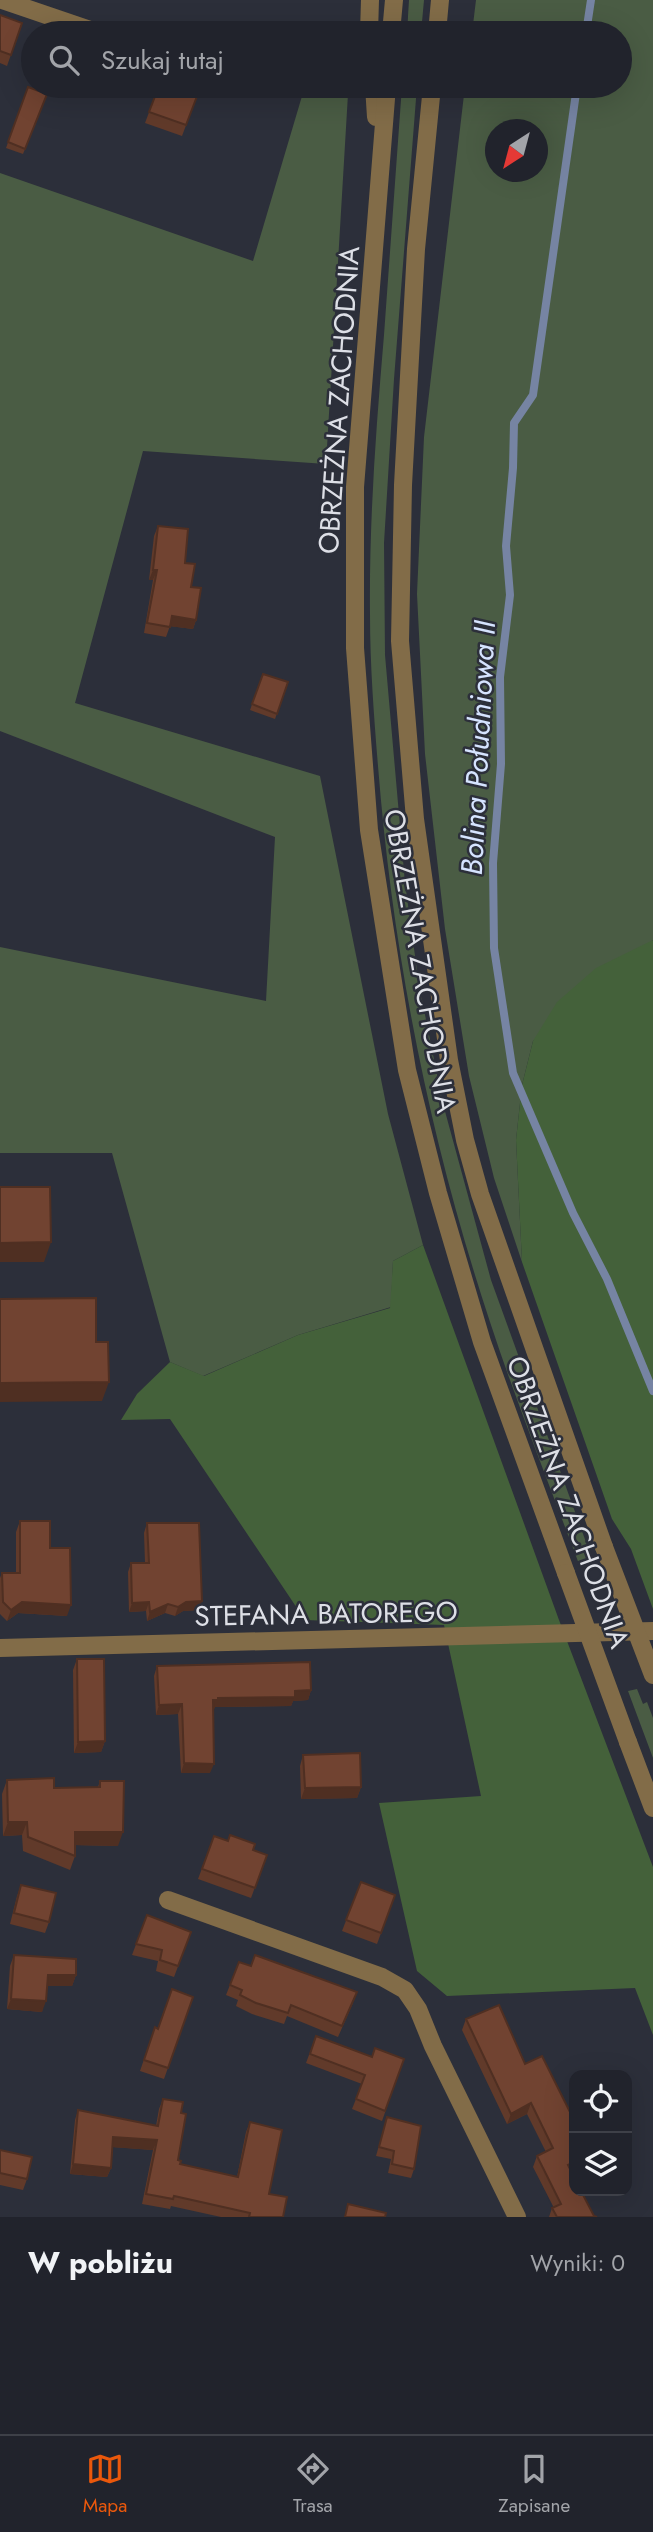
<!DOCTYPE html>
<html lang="pl">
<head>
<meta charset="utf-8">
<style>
	body { margin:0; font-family:Jost,sans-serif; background:#292b34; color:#f1f3f6 }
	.controls { position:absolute; right:21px; bottom:21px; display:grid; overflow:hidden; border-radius:14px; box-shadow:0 7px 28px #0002 }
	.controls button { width:63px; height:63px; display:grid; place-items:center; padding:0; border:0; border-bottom:2px solid #3e4048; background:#21232c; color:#f1f3f6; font:35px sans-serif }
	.compass { position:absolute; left:485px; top:119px; width:63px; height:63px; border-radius:50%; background:#21232c; box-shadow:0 7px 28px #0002; rotate:216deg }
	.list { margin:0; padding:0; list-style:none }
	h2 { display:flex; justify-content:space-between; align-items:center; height:91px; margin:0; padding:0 28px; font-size:30px }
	h2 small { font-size:23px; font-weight:400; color:#a2a4a9 }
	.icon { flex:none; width:38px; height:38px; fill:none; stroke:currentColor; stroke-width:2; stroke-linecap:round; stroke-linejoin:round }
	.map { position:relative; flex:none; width:653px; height:2217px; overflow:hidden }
	.search { position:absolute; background:#21232c; box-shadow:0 7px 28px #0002; left:21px; right:21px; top:21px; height:77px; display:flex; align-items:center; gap:18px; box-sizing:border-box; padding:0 24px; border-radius:38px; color:#a2a4a9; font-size:26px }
	.sheet { height:217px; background:#21232c }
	nav { display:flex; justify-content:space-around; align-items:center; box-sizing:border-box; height:98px; border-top:2px solid #3e4048; background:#21232c; font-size:19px; color:#a2a4a9 }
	nav a { display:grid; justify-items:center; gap:4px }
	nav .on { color:#ea580c }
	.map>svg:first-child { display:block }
	.green { fill:#4a5c44; fill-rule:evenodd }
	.forest { fill:#44613a }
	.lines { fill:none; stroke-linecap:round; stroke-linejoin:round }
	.stream { stroke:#7684a3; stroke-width:8 }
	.minor { stroke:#826c48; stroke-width:18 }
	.minor-bridge { stroke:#826c48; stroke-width:18 }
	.wall { fill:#613a2a }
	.shaded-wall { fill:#4f2f22 }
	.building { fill:#714331; stroke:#4f2f22; stroke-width:2 }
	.labels { text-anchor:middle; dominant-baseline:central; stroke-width:5; stroke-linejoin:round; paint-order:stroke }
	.street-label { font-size:28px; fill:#dddfe6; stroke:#2c2f3a }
	.water-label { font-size:30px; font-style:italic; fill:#d6e4ff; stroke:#2c2f3a }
</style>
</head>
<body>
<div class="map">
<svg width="653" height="2217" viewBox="0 0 653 2217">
	<rect width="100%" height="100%" fill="#2c2f3a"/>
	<g class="green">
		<polygon points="409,0 424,0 421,33 407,33"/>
		<path d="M476 0H653V940L533 1041 522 1085 516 1140 522 1262 494 1178 469 1076 445 929 425 754 417 594 424 437 465 86H620V33H472ZM496 130H538V172H496Z"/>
		<polygon points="305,86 319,86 348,94 326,464 143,451 75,703 320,776 388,1114 423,1245 393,1261 391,1307 298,1335 203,1376 170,1362 112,1153 0,1153 0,947 266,1001 275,837 0,731 0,173 253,261"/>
		<path d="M402 86H417L394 379 384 543 385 655 405 883 419 985 443 1104 491 1280 591 1556 579 1564C549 1484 517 1404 490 1322 430 1141 393 956 378 766 374 716 370 666 370 615 369 521 376 429 384 335 390 252 396 169 402 86Z"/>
		<polygon points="637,1689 643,1704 647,1702 653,1718 653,1758 628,1691"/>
	</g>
	<g class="forest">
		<polygon points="653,940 653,1609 631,1549 612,1519 522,1262 516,1140 522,1085 533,1041 557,1002 596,968"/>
		<polygon points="423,1245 559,1620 653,1867 653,2035 635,1988 447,1996 417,1971 379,1803 481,1796 444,1625 305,1620 170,1419 121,1420 137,1394 170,1362 204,1376 298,1335 390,1308 393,1261"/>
	</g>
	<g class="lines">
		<g class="stream">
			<polyline points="586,33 591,0"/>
			<polyline points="577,86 533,395 514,423 513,468 506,546 510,595 500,677 501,764 493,863 494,948 513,1073 573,1213 607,1279 653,1391"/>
		</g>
		<g class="minor">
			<polyline points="2,0 99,33"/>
			<polyline points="369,33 370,0"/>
			<polyline points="391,33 394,0"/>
			<polyline points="437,33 440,0"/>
			<polyline points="374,86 376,117"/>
			<polyline points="387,86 355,487 355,648 369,830 407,1070 438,1193 482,1342 566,1573"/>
			<polyline points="432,86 416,249 403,485 400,641 415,819 449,1060 465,1140 480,1194 604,1547"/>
			<polyline points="0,1648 653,1631"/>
			<polyline points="628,1742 653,1808"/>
			<polyline points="168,1900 382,1977 405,1990 418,2009 433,2046 517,2217"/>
		</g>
		<g class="minor-bridge">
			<polyline points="604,1547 653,1675"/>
			<polyline points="566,1573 628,1742"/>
		</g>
	</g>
	<g class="wall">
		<polygon points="0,15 22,23 7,66 0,63"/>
		<polygon points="159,86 199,91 182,136 145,123"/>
		<polygon points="28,87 47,94 23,154 6,148"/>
		<polygon points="158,526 185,563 191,587 196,620 193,629 170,626 166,637 144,633 153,580 149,580 154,536"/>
		<polygon points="263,674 288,682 275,719 250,710"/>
		<polygon points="20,1521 50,1548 67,1616 18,1613 7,1621 0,1614 0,1578 2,1573 16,1573 16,1532"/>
		<polygon points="147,1523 199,1610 183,1611 175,1616 165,1613 147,1621 146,1611 129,1612 128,1572 131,1563 145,1563 144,1533"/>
		<polygon points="77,1659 105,1741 101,1752 74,1753 73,1670"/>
		<polygon points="157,1666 311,1690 308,1700 293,1701 291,1706 215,1707 213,1710 210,1773 181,1773 178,1714 156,1715 154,1676"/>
		<polygon points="303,1755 361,1787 357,1798 301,1799 300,1766"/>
		<polygon points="7,1780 54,1788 98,1787 100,1781 118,1846 75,1845 75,1856 70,1870 23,1851 22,1835 3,1836 2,1794"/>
		<polygon points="214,1836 267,1855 251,1898 198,1879"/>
		<polygon points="361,1882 395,1895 377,1944 342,1931"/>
		<polygon points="21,1885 49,1922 45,1933 10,1924 17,1896"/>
		<polygon points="147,1915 191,1932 174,1977 156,1971 158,1961 132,1955"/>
		<polygon points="14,1955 76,1975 72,1986 47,1986 42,2012 7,2009 10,1966"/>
		<polygon points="239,1962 353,2003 338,2037 287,2016 284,2024 252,2014 236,2006 238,2000 226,1995"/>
		<polygon points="193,1997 164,2079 140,2071 155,2027 158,2029"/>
		<polygon points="466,2019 525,2064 574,2120 574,2171 572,2172 594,2216 597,2217 549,2217 552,2208 554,2208 533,2167 537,2156 546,2152 527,2114 507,2124 462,2030"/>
		<polygon points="316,2036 372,2057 404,2059 382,2121 352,2109 362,2084 306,2063"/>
		<polygon points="163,2099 181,2113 178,2160 180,2164 237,2177 246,2132 250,2122 269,2194 283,2217 221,2217 171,2206 170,2209 142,2204 153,2150 113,2147 111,2168 107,2177 70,2174 75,2120 78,2110 156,2126 159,2109"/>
		<polygon points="387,2117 414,2169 411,2178 388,2173 391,2159 376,2156"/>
		<polygon points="0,2150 27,2179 23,2190 0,2185"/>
	</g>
	<g class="shaded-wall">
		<polygon points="153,570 157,570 153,580 149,580"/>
		<polygon points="172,616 196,620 193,629 168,626"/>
		<polygon points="51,1242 44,1262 0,1262 0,1243"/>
		<polygon points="109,1382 102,1401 0,1402 0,1383"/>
		<polygon points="202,1601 199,1610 183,1611 175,1616 178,1607 186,1602"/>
		<polygon points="22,1602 71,1605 67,1616 18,1613 7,1621 11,1610"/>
		<polygon points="149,1602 146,1611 129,1612 132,1603"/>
		<polygon points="168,1604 165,1613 147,1621 150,1612"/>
		<polygon points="311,1690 308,1700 293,1701 291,1706 215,1707 214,1710 210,1710 213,1700 218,1698"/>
		<polygon points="182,1704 178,1714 156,1715 159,1705"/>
		<polygon points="105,1741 101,1752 74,1753 78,1742"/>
		<polygon points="184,1763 214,1764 210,1773 181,1773"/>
		<polygon points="361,1787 357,1798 301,1799 305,1788"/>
		<polygon points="8,1822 27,1822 22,1835 3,1836"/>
		<polygon points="75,1832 123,1832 118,1846 70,1845"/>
		<polygon points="48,1975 76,1975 72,1986 44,1986"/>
		<polygon points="11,1999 46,2001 42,2012 7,2009"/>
		<polygon points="531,2103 527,2114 507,2124 511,2114"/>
		<polygon points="113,2137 157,2140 153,2150 110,2147"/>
		<polygon points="574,2162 574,2171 564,2176 568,2165"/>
		<polygon points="73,2164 111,2168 107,2177 70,2174"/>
	</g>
	<g class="building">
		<polygon points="0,15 22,23 11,55 0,51"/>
		<polygon points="159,86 182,86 199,91 186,125 149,112"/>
		<polygon points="28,87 47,94 25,149 8,142"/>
		<polygon points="158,526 188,529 185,563 195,564 191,587 201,588 196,620 172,616 170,627 147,623 157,570 153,570"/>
		<polygon points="263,674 288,682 277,714 252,704"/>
		<polygon points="0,1187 50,1187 51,1242 0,1243"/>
		<polygon points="96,1298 96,1342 108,1342 109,1382 0,1383 0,1299"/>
		<polygon points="20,1521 50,1521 50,1548 70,1548 71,1605 22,1602 11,1610 3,1602 2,1573 20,1573"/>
		<polygon points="147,1523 199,1523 202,1601 186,1602 178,1607 168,1604 150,1612 149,1602 132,1603 131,1563 149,1563"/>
		<polygon points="77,1659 104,1659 105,1741 78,1742"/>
		<polygon points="310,1662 311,1690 295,1691 295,1697 218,1698 218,1700 213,1700 214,1764 184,1763 182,1704 159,1705 157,1666"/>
		<polygon points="360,1753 361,1787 305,1788 303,1755"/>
		<polygon points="54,1778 54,1788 100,1787 100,1781 124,1781 123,1832 75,1832 75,1856 28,1837 27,1822 8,1822 7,1780"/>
		<polygon points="230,1835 255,1844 253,1850 267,1855 255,1888 202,1869 214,1836 228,1841"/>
		<polygon points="361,1882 395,1895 381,1933 346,1920"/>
		<polygon points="21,1885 56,1893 49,1922 14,1913"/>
		<polygon points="147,1915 191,1932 178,1966 160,1960 162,1950 136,1944"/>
		<polygon points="14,1955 76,1959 76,1975 48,1975 46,2001 11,1999"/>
		<polygon points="255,1955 357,1992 342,2026 291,2005 288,2013 256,2003 240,1995 242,1990 230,1985 239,1962 251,1966"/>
		<polygon points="172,1989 193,1997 168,2068 144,2060 155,2027 158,2029"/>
		<polygon points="499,2005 525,2064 542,2056 574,2120 574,2162 568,2165 574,2177 574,2191 581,2191 594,2216 597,2217 557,2217 552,2208 561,2204 537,2156 553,2148 531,2103 511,2114 466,2019"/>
		<polygon points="316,2036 372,2057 375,2048 404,2059 385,2111 356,2099 365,2075 310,2054"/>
		<polygon points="163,2099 183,2102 181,2113 186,2114 178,2160 181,2161 180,2164 238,2177 250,2122 282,2130 269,2194 287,2197 283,2217 249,2217 250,2213 174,2196 173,2199 146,2194 157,2140 113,2137 111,2168 73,2164 78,2110 158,2126"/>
		<polygon points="387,2117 421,2126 414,2169 392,2164 394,2151 379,2147"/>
		<polygon points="0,2150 32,2157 27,2179 0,2173"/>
		<polygon points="348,2204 386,2213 385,2217 345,2217"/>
	</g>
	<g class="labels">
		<g class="street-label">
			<text transform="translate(339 400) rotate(-86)">OBRZEŻNA ZACHODNIA</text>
			<text transform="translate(420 961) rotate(80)">OBRZEŻNA ZACHODNIA</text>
			<text transform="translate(568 1502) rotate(70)">OBRZEŻNA ZACHODNIA</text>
			<text transform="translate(326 1614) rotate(-1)">STEFANA BATOREGO</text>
		</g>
		<g class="water-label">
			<text transform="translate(478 748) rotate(-87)">Bolina Południowa II</text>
		</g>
	</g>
</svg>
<div class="controls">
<button><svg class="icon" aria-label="locate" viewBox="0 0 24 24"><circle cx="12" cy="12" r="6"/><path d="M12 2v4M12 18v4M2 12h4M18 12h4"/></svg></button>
<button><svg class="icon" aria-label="layers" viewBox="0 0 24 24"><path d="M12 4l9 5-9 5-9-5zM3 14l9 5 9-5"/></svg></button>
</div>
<svg class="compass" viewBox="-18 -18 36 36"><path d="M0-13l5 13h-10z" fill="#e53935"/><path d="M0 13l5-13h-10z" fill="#a2a4a9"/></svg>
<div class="search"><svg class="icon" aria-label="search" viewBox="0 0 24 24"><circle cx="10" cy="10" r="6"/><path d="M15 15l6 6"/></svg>Szukaj tutaj</div>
</div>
<section class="sheet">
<h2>W pobliżu<small>Wyniki: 0</small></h2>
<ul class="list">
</ul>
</section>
<nav>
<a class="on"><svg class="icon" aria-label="map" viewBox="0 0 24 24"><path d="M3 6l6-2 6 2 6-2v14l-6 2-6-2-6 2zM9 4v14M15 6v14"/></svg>Mapa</a>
<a><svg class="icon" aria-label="directions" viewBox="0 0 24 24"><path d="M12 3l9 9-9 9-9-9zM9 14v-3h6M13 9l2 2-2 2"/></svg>Trasa</a>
<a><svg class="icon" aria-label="saved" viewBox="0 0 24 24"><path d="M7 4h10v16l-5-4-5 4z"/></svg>Zapisane</a>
</nav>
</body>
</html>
